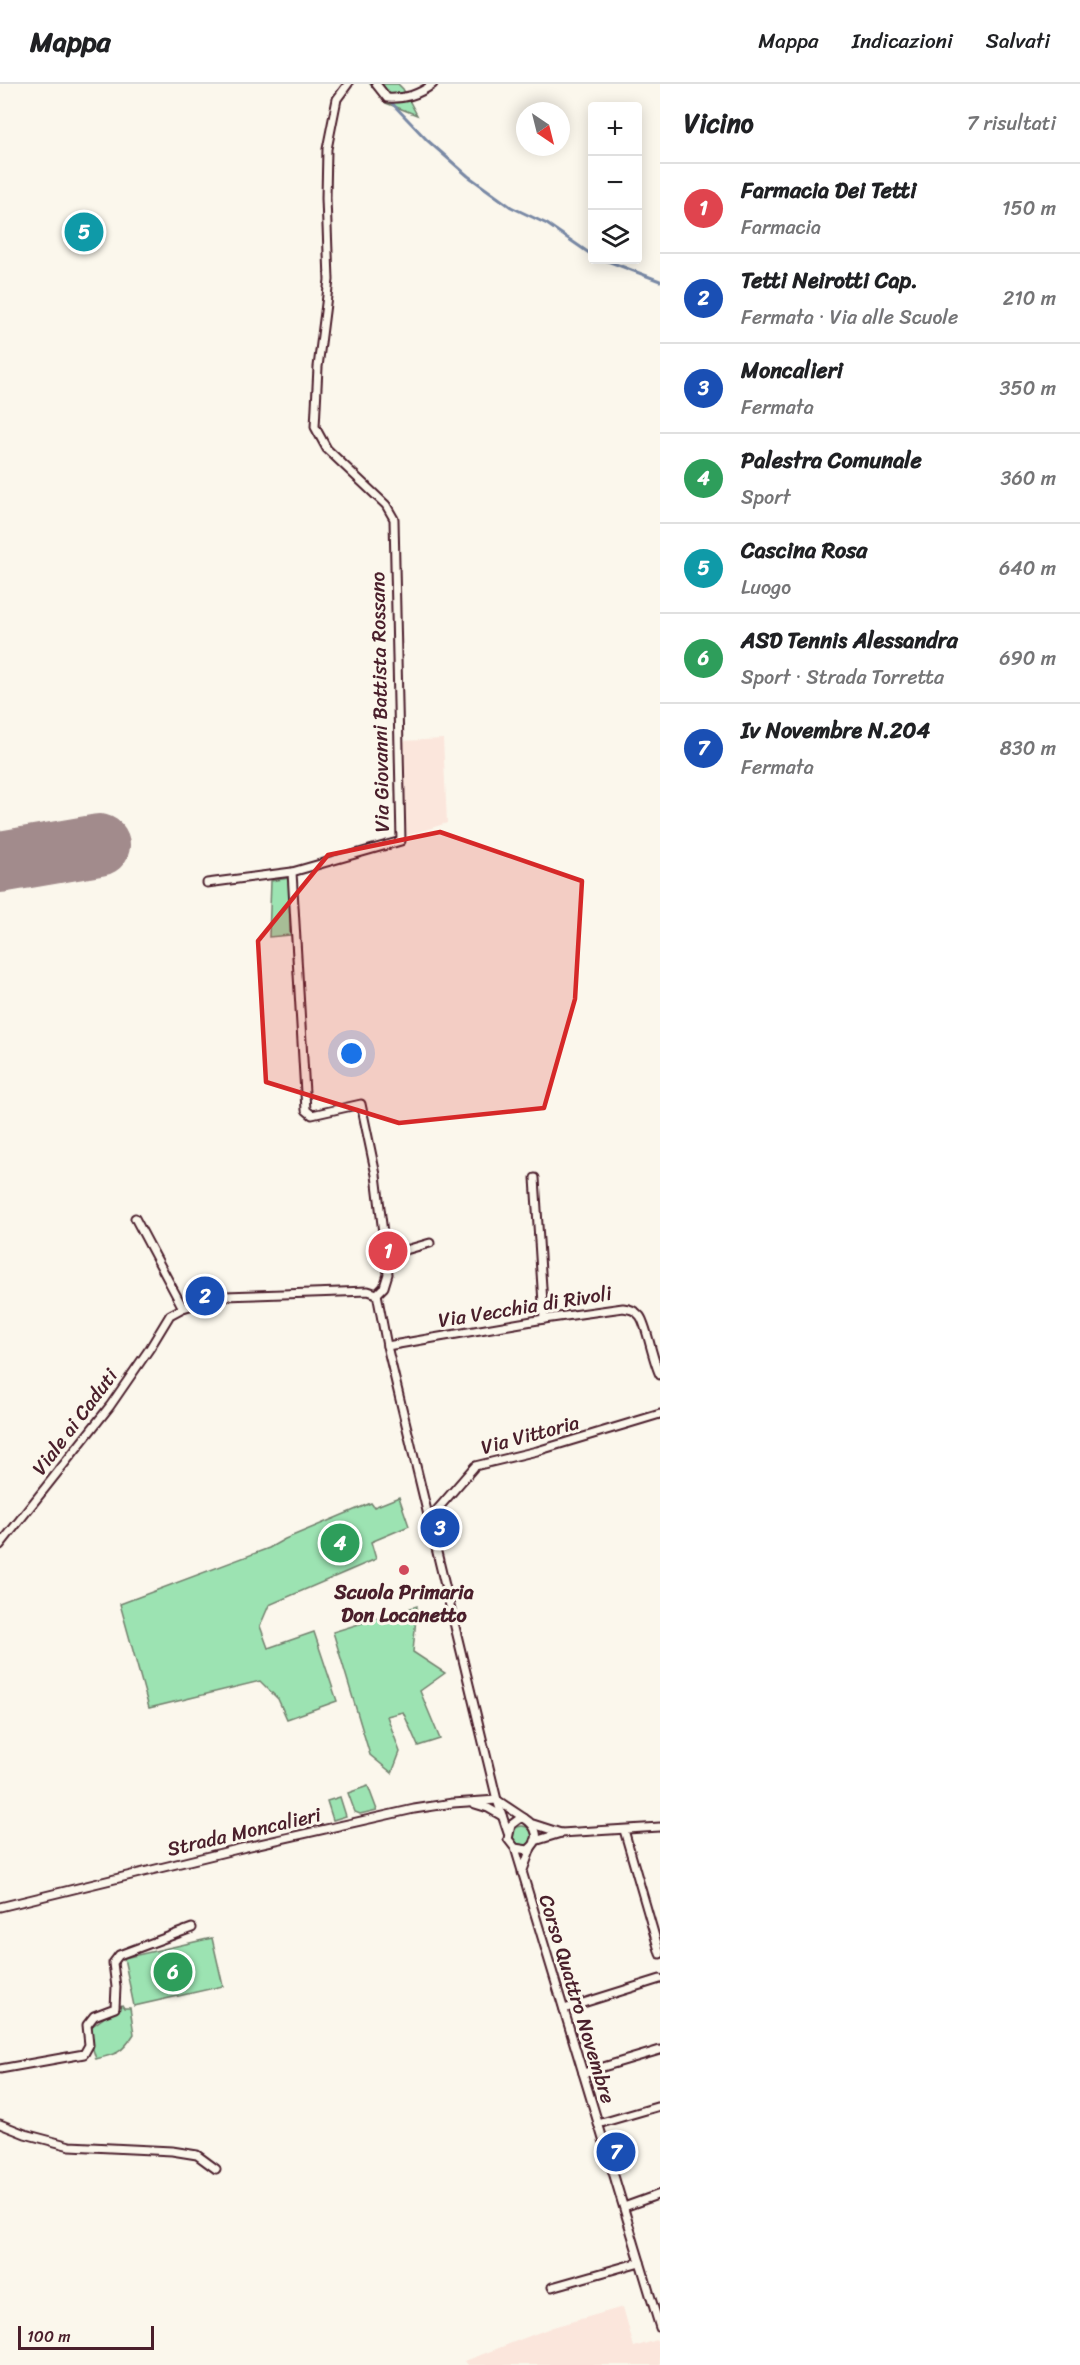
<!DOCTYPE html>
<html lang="it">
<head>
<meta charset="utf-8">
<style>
	body { margin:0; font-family:Sriracha,sans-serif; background:#f2f2f2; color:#202124 }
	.controls { position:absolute; right:18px; top:18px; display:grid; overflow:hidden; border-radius:6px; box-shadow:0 3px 15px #0003 }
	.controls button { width:54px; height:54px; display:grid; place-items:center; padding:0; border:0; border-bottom:2px solid #e0e0e0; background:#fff; color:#202124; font:30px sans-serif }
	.compass { position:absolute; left:516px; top:18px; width:54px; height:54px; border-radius:50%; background:#fff; box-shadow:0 3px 15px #0003; rotate:145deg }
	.scale { position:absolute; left:18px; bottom:15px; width:136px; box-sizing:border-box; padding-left:6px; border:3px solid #4a1f2b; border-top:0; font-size:16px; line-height:21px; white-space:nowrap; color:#4a1f2b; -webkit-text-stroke:4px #fbf7ec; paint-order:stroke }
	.you { position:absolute; left:352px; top:970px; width:21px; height:21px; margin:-15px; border:4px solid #fff; border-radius:50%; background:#1a73e8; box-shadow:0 0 0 9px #1a73e833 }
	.badge { display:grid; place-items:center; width:39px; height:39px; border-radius:50%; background:#ea580c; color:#fff; font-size:20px; font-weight:700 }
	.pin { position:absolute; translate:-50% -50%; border:3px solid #fff; box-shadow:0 2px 6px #0006 }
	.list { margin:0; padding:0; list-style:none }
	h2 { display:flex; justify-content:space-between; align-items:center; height:78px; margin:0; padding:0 24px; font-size:26px }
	h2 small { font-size:20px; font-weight:400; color:#757577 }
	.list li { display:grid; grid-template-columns:39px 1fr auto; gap:18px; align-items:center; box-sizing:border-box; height:90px; padding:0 24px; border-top:2px solid #e0e0e0 }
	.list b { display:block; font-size:22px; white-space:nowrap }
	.list p { margin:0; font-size:20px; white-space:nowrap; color:#757577 }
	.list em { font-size:20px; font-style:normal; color:#757577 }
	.icon { flex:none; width:33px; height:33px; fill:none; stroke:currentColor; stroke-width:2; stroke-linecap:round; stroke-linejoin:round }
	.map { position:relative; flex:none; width:660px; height:2281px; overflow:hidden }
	header { display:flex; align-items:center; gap:36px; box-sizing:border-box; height:84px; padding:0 30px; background:#fff; border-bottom:2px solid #e0e0e0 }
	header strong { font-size:28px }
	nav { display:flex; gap:33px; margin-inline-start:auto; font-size:21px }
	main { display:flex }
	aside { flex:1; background:#fff }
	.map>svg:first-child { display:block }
	.built { fill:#fbe6dc }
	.green { fill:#9ce3b2; stroke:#73816e; stroke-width:1.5 }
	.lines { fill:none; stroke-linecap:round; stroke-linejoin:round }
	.stream { stroke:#7989a5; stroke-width:3 }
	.runway { stroke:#a28b8c; stroke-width:62 }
	.street-casing { stroke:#4a1f2b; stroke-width:11 }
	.street { stroke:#fbf7ec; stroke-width:7 }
	.marked { fill:#d62828; fill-opacity:0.2; stroke:#d62828; stroke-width:4.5; stroke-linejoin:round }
	.poi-dot { fill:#d1495b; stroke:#fbf7ec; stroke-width:2 }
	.labels { text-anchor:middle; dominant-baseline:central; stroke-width:6; stroke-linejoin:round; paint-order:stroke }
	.street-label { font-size:20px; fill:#4a1f2b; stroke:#fbf7ec }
	.poi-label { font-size:20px; font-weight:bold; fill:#4a1f2b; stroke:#fbf7ec }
</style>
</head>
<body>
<header>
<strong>Mappa</strong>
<nav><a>Mappa</a><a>Indicazioni</a><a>Salvati</a></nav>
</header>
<main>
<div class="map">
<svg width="660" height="2281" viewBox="0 0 660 2281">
	<rect width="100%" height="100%" fill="#fbf7ec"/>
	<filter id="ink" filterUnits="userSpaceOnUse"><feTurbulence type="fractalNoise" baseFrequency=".0167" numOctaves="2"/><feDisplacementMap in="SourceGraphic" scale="12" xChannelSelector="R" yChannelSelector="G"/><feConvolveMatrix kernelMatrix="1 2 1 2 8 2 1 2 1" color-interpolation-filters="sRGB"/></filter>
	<g filter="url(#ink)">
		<g class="built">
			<polygon points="443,655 447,739 403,753 402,657"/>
			<polygon points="623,2223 634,2263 657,2256 660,2267 660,2281 468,2281 465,2277 553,2243"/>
		</g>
		<g class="green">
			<polygon points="370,0 398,0 403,5 417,31 386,19"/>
			<polygon points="289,794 290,851 269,853 271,797"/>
			<polygon points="399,1413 409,1442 371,1458 376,1475 269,1521 260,1542 268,1564 314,1548 337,1617 287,1635 278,1615 260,1597 149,1624 120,1520 269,1464 285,1455 371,1419 374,1423"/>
			<polygon points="417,1522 413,1568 445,1589 420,1607 440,1655 418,1662 403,1628 387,1632 400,1668 392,1689 370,1671 333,1548"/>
			<polygon points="368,1702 377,1726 360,1730 355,1728 348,1709"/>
			<polygon points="340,1713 346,1732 333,1736 327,1717"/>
			<circle cx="522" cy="1752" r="10"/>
			<polygon points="212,1854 223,1902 134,1922 124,1874"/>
			<path d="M122 1921 124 1924H130L134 1950C122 1969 117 1970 96 1975L91 1959V1943Z"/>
		</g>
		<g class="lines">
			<g class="stream">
				<polyline points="388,15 427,56 468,92 511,123 547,140 592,171"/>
				<polyline points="605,176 660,197"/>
			</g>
			<polyline class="runway" points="0,778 99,761"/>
			<g class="street-casing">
				<g id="street">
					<polyline points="348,0 337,15 327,65 326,114 329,196 318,283 315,343 327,365 386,421 394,435 401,757 292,788 306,1026 312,1031 361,1020 376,1091 388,1190 384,1203 377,1210"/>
					<path d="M376 0 387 14C405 15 418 11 433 0"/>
					<polyline points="207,799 292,788"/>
					<polyline points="535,1094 544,1235"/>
					<polyline points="135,1134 183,1224"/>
					<polyline points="385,1172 430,1159"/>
					<polyline points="377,1210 387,1262 497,1716 508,1749"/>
					<path d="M387 1262 544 1235 623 1224C630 1225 635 1226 640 1232 647 1241 652 1275 660 1291"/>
					<polyline points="429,1435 475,1382 537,1367 660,1330"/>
					<polyline points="0,1461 110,1322 150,1264 170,1231 183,1224 225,1212 368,1207 377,1210"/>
					<polyline points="497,1716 524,1734"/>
					<polyline points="475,1720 488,1724 502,1732"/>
					<polyline points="533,1740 561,1749"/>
					<polyline points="624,1746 660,1870"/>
					<polyline points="535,1757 561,1749 660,1743"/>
					<path d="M515 1764 528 1766C542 1756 537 1742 524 1734L519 1735 511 1741 508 1755 515 1764 660 2244"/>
					<polyline points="522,1789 531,1764"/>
					<polyline points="0,1823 246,1763 414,1725 453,1719 497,1716"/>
					<polyline points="564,1925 660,1895"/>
					<polyline points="0,1985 84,1970 89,1961 87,1941 94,1932 115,1924 116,1903 113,1879 119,1871 192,1844"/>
					<polyline points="583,1989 660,1966"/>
					<polyline points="0,2040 25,2050 70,2062 172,2067 197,2071 216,2085"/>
					<polyline points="598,2040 660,2022"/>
					<polyline points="624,2123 660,2110"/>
					<polyline points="552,2203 640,2178"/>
				</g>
			</g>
			<use href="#street" class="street"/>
		</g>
	</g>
	<path class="marked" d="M440 748 582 797 575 915 544 1024 399 1039 266 998 258 857 328 771Z"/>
	<circle class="poi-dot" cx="404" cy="1486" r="6"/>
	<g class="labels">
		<g class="street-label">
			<text transform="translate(380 618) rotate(-91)">Via Giovanni Battista Rossano</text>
			<text transform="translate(525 1223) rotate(-9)">Via Vecchia di Rivoli</text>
			<text transform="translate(75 1338) rotate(-53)">Viale ai Caduti</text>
			<text transform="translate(530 1351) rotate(-15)">Via Vittoria</text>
			<text transform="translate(244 1748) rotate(-13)">Strada Moncalieri</text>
			<text transform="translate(577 1915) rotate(73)">Corso Quattro Novembre</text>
		</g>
		<g class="poi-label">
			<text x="404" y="1508">Scuola Primaria<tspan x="404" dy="23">Don Locanetto</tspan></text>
		</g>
	</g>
</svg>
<div class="controls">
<button>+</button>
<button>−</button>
<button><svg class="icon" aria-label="layers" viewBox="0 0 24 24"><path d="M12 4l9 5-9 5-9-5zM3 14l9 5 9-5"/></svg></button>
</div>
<svg class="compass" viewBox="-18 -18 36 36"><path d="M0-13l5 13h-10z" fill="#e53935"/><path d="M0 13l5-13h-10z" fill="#757577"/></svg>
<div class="scale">100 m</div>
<div class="you"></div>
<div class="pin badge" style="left:388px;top:1167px;background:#e0444e">1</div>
<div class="pin badge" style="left:205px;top:1212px;background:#1a4fb4">2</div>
<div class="pin badge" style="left:440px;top:1444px;background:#1a4fb4">3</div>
<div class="pin badge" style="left:340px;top:1459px;background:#2e9e5b">4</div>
<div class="pin badge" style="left:84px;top:148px;background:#0f9aa8">5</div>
<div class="pin badge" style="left:173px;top:1888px;background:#2e9e5b">6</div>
<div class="pin badge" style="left:616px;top:2068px;background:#1a4fb4">7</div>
</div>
<aside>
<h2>Vicino<small>7 risultati</small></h2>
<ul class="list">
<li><span class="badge" style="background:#e0444e">1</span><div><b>Farmacia Dei Tetti</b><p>Farmacia</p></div><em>150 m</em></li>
<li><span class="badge" style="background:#1a4fb4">2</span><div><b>Tetti Neirotti Cap.</b><p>Fermata · Via alle Scuole</p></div><em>210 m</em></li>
<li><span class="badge" style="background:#1a4fb4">3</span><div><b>Moncalieri</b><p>Fermata</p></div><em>350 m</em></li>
<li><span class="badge" style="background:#2e9e5b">4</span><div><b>Palestra Comunale</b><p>Sport</p></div><em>360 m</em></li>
<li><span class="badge" style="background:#0f9aa8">5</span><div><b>Cascina Rosa</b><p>Luogo</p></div><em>640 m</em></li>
<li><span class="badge" style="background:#2e9e5b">6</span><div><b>ASD Tennis Alessandra</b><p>Sport · Strada Torretta</p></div><em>690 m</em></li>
<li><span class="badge" style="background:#1a4fb4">7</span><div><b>Iv Novembre N.204</b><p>Fermata</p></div><em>830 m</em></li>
</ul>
</aside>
</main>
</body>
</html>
